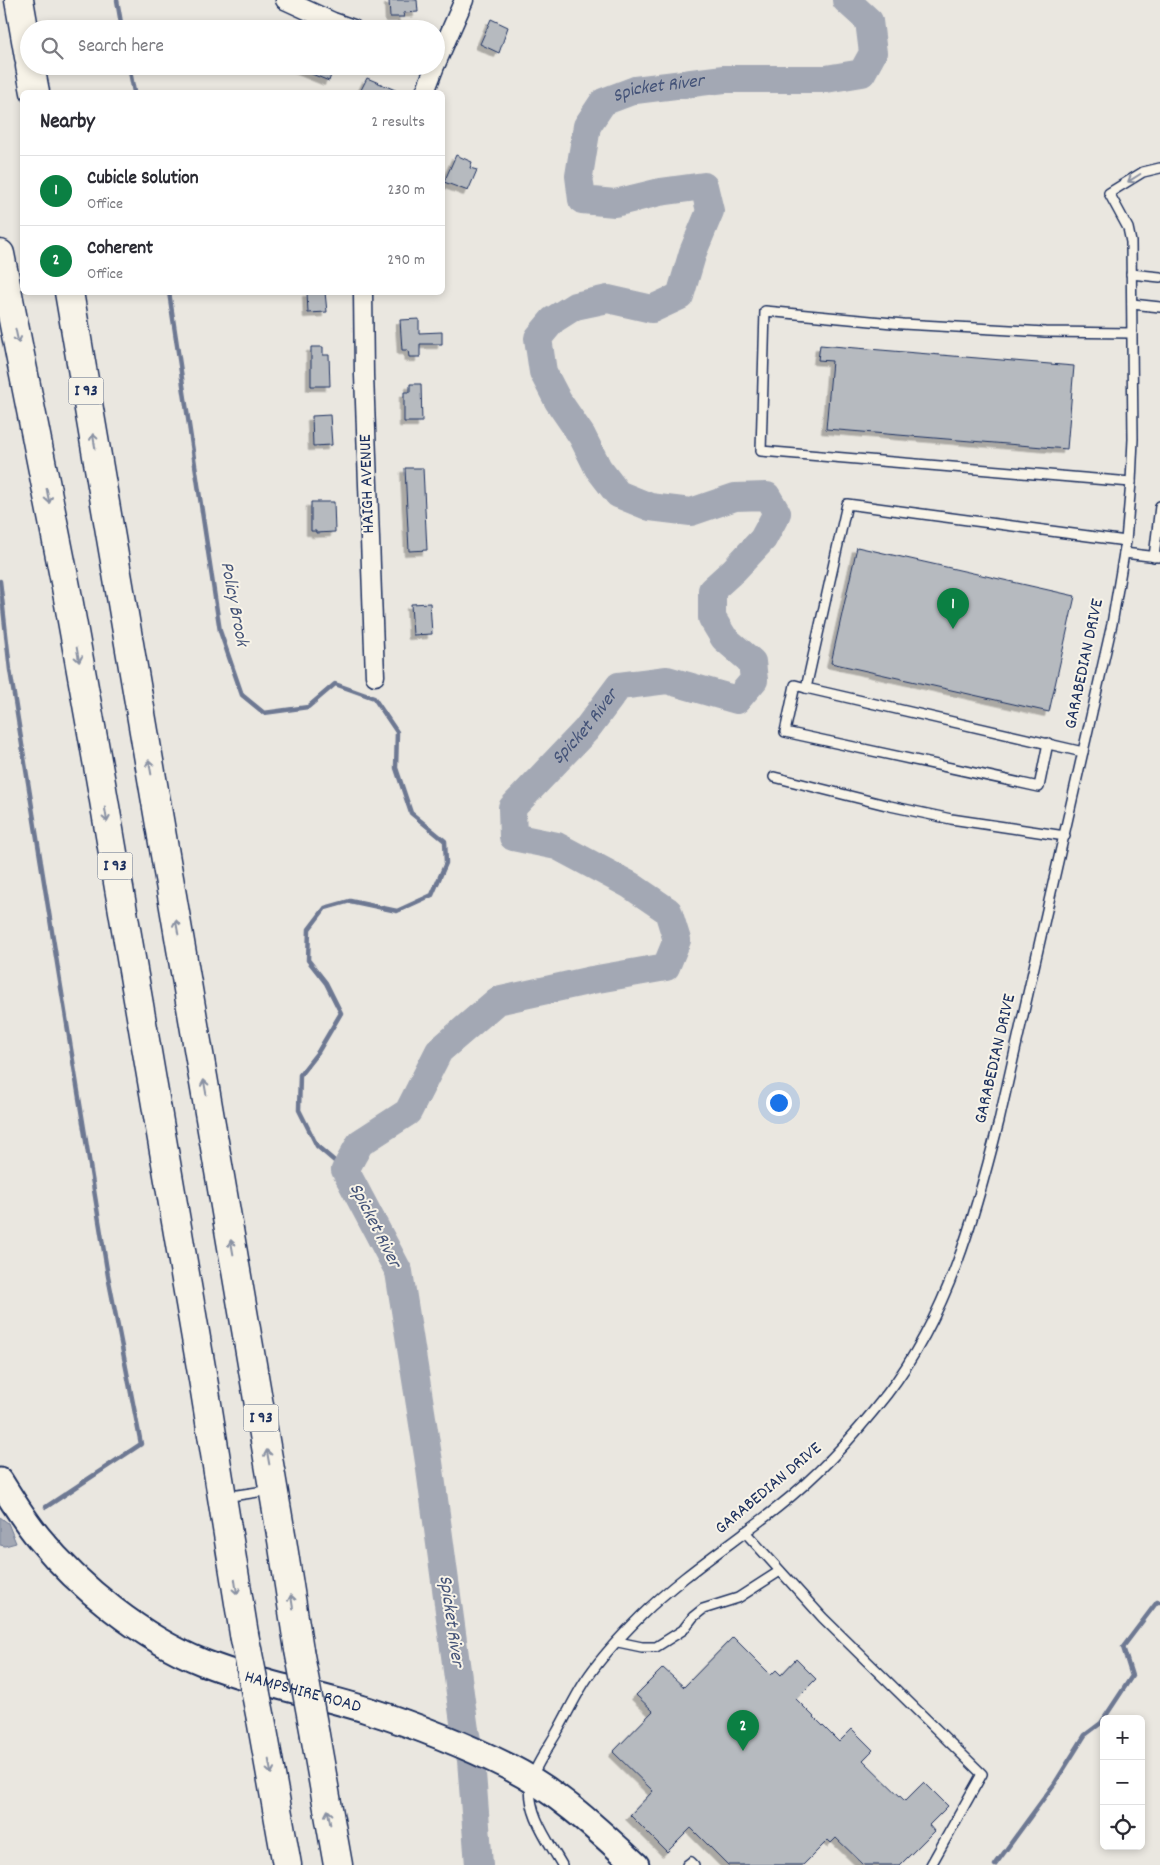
<!DOCTYPE html>
<html lang="en">
<head>
<meta charset="utf-8">
<style>
	body { margin:0; font-family:Dekko,sans-serif; background:#f7f7f7; color:#2b2b33 }
	.controls { position:absolute; right:15px; bottom:15px; display:grid; overflow:hidden; border-radius:8px; box-shadow:0 2px 8px #0003 }
	.controls button { width:45px; height:45px; display:grid; place-items:center; padding:0; border:0; border-bottom:1px solid #e1e1e2; background:#fff; color:#2b2b33; font:25px sans-serif }
	.you { position:absolute; left:778px; top:1102px; width:18px; height:18px; margin:-12px; border:4px solid #fff; border-radius:50%; background:#1a73e8; box-shadow:0 0 0 8px #1a73e833 }
	.badge { display:grid; place-items:center; width:32px; height:32px; border-radius:50%; background:#0b8043; color:#fff; font-size:16px; font-weight:700 }
	.pin { position:absolute; translate:-50% -41px; filter:drop-shadow(0 1px 2px #0008) }
	.pin::after { content:''; position:absolute; top:26px; width:18px; height:15px; background:inherit; clip-path:polygon(0 0,100% 0,50% 100%) }
	.list { margin:0; padding:0; list-style:none }
	h2 { display:flex; justify-content:space-between; align-items:center; height:65px; margin:0; padding:0 20px; font-size:21px }
	h2 small { font-size:16px; font-weight:400; color:#7c7c81 }
	.list li { display:grid; grid-template-columns:32px 1fr auto; gap:15px; align-items:center; box-sizing:border-box; height:70px; padding:0 20px; border-top:1px solid #e1e1e2 }
	.list b { display:block; font-size:19px; white-space:nowrap }
	.list p { margin:0; font-size:16px; white-space:nowrap; color:#7c7c81 }
	.list em { font-size:16px; font-style:normal; color:#7c7c81 }
	.icon { flex:none; width:28px; height:28px; fill:none; stroke:currentColor; stroke-width:2; stroke-linecap:round; stroke-linejoin:round }
	.map { position:relative; flex:none; width:1160px; height:1865px; overflow:hidden }
	.search { position:absolute; background:#fff; box-shadow:0 2px 8px #0003; left:20px; top:20px; width:425px; height:55px; display:flex; align-items:center; gap:12px; box-sizing:border-box; padding:0 18px; border-radius:28px; color:#7c7c81; font-size:19px }
	.panel { position:absolute; background:#fff; box-shadow:0 2px 8px #0003; left:20px; top:90px; width:425px; height:205px; border-radius:8px }
	.map>svg:first-child { display:block }
	.water { fill:#a3a8b4; stroke:#6d7892 }
	.lines { fill:none; stroke-linecap:round; stroke-linejoin:round }
	.stream { stroke:#6d7892; stroke-width:4.5 }
	.river { stroke:#a3a8b4; stroke-width:28 }
	.building { fill:#b6babf; stroke:#1b2f5e; filter:url(#shadow) }
	.lane-casing { stroke:#1b2f5e; stroke-width:12 }
	.street-casing { stroke:#1b2f5e; stroke-width:21 }
	.secondary-casing { stroke:#1b2f5e; stroke-width:29 }
	.highway-casing { stroke:#1b2f5e; stroke-width:31 }
	.lane { stroke:#f7f3e8; stroke-width:9 }
	.street { stroke:#f7f3e8; stroke-width:18 }
	.secondary { stroke:#f7f3e8; stroke-width:25 }
	.highway { stroke:#f7f3e8; stroke-width:28 }
	.highway-bridge-casing { stroke:#1b2f5e; stroke-width:31; stroke-linecap:butt }
	.highway-bridge { stroke:#f7f3e8; stroke-width:28 }
	.oneway { stroke:#8991a3 }
	.labels { text-anchor:middle; dominant-baseline:central; stroke-width:4; stroke-linejoin:round; paint-order:stroke }
	.shield { fill:#f7f3e8; stroke:#5d6a87; stroke-width:1 }
	.shield-label { font-size:16px; font-weight:bold; fill:#1b2f5e }
	.street-label { font-size:18px; fill:#1b2f5e; stroke:#f7f3e8 }
	.water-label { font-size:19px; font-style:italic; fill:#445378; stroke:#f7f3e8 }
</style>
</head>
<body>
<div class="map">
<svg width="1160" height="1865" viewBox="0 0 1160 1865">
	<defs>
		<filter id="shadow"><feDropShadow dx="-4.5" dy="4.5" stdDeviation="0" flood-color="#0004"/></filter>
	</defs>
	<rect width="100%" height="100%" fill="#eae7e0"/>
	<filter id="ink" filterUnits="userSpaceOnUse"><feTurbulence type="fractalNoise" baseFrequency=".02" numOctaves="2"/><feDisplacementMap in="SourceGraphic" scale="10" xChannelSelector="R" yChannelSelector="G"/><feConvolveMatrix kernelMatrix="1 2 1 2 8 2 1 2 1" color-interpolation-filters="sRGB"/></filter>
	<g filter="url(#ink)">
		<polygon class="water" points="0,1517 8,1523 16,1543 5,1546 0,1545"/>
		<g class="lines">
			<g class="stream">
				<polyline points="117,0 122,29"/>
				<polyline points="129,66 134,92"/>
				<polyline points="169,292 220,631 242,695 264,713 308,707 335,684 374,698 397,732 396,768 411,813 445,841 446,863 432,895 397,911 350,901 325,908 309,929 308,960 326,983 341,1013 318,1052 300,1075 299,1110 317,1146 345,1170"/>
				<polyline points="0,581 10,670 58,969 108,1276 141,1444 46,1507"/>
				<polyline points="995,1865 1055,1783 1085,1735 1101,1723 1132,1676 1123,1647 1157,1602 1160,1602"/>
			</g>
			<path class="river" id="s1" d="M479 1865 471 1760 465 1730 429 1462 399 1272 345 1170 360 1143 408 1112 439 1051 497 1001 592 980 666 967 677 940 668 911 630 885 557 846 513 837 512 808 586 730 619 686 667 680 737 700 754 680 752 662 724 638 712 618V590L734 570 763 539 777 513 767 496 735 497 691 512 650 507 618 494 598 468 582 436 558 401 543 372 538 338 553 320 575 306 608 299 652 309 680 296 693 252 710 211 704 186 660 192 615 203 582 200 579 176 587 126 603 102 635 90 724 79H826L862 73 873 53 869 21 846 0"/>
		</g>
		<g class="building">
			<polygon points="389,0 417,0 418,12 403,13 404,17 390,17"/>
			<polygon points="491,19 508,27 499,53 480,44"/>
			<polygon points="292,66 334,66 329,81"/>
			<polygon points="367,78 400,92 360,92"/>
			<polygon points="456,155 472,162 470,168 477,170 468,191 444,182"/>
			<polygon points="307,292 325,292 327,312 308,313"/>
			<polygon points="419,319 419,333 442,332 442,344 420,344 420,357 409,357 408,350 402,350 400,320"/>
			<polygon points="820,345 1074,366 1067,449 826,429 832,361 818,360"/>
			<polygon points="311,347 323,347 323,355 329,355 330,386 311,386"/>
			<polygon points="410,384 421,384 422,422 404,422 404,392 410,392"/>
			<polygon points="330,415 332,445 313,446 312,416"/>
			<polygon points="405,468 423,468 427,550 409,551"/>
			<polygon points="311,502 334,502 335,532 316,533 316,531 311,531"/>
			<polygon points="857,547 1075,596 1049,712 831,663"/>
			<polygon points="430,603 432,634 413,635 411,604"/>
			<polygon points="733,1637 771,1675 776,1670 781,1675 796,1659 816,1679 796,1699 839,1742 852,1729 873,1750 863,1760 905,1801 924,1782 948,1806 929,1825 934,1831 900,1865 864,1865 836,1838 831,1843 828,1840 803,1865 728,1865 691,1828 667,1852 630,1815 653,1791 613,1752 653,1711 636,1695 663,1668 684,1687"/>
		</g>
		<g class="lines">
			<g class="lane-casing">
				<g id="lane">
					<polyline points="1131,274 1160,277"/>
					<polyline points="1132,304 1160,307"/>
					<polyline points="1131,482 761,451 765,311 903,324 1045,332 1132,333"/>
					<polyline points="1124,553 1158,557"/>
					<polyline points="1154,557 1160,506"/>
					<polyline points="806,688 795,685 785,732 1039,787 1048,743"/>
					<polyline points="1083,752 806,688 847,504 1126,541"/>
					<polyline points="774,777 890,806 951,819 1065,836"/>
					<polyline points="224,1497 271,1490"/>
					<polyline points="745,1532 823,1618 982,1774 931,1865"/>
					<polyline points="618,1642 642,1647 656,1647 683,1630 693,1617 703,1609 738,1598 780,1571"/>
					<path d="M562 1865C547 1839 526 1812 531 1781 533 1769 551 1743 557 1732 566 1716 574 1699 584 1683 597 1662 623 1634 641 1616 682 1575 733 1543 778 1507 820 1474 855 1435 887 1394 948 1315 975 1216 999 1121L1112 624 1126 541 1131 482 1133 439 1131 242 1128 228 1109 193 1143 172 1160 168"/>
					<polyline points="687,1865 691,1862 694,1865"/>
				</g>
			</g>
			<g class="street-casing">
				<g id="street">
					<polyline points="285,0 333,22 353,29"/>
					<polyline points="436,64 464,0"/>
					<polyline points="425,92 435,66"/>
					<polyline points="363,292 364,375 375,676"/>
				</g>
			</g>
			<g class="secondary-casing">
				<g id="secondary">
					<path id="s2" d="M0 1481C12 1500 24 1520 39 1538 79 1587 142 1638 202 1662 255 1683 313 1693 367 1710 414 1725 465 1745 509 1767 557 1791 597 1829 636 1865"/>
				</g>
			</g>
			<g class="highway-casing">
				<g id="highway">
					<polyline points="19,0 29,57"/>
					<polyline points="30,66 35,92"/>
					<polyline points="0,254 66,587 100,777 204,1385 244,1634"/>
					<polyline points="69,292 282,1540 299,1650"/>
					<polyline points="261,1719 287,1865"/>
					<polyline points="315,1735 338,1865"/>
				</g>
			</g>
			<use href="#lane" class="lane"/>
			<use href="#street" class="street"/>
			<use href="#secondary" class="secondary"/>
			<use href="#highway" class="highway"/>
			<g class="highway-bridge-casing">
				<g id="highway-bridge">
					<polyline points="244,1634 261,1719"/>
					<polyline points="299,1650 315,1735"/>
				</g>
			</g>
			<use href="#highway-bridge" class="highway-bridge"/>
		</g>
		<defs><path id="oneway-shaft" d="M-6 0H5M1.5-3L5.5 0L1.5 3" fill="none" stroke-width="1.6" stroke-linecap="round" stroke-linejoin="round" transform="scale(1.25)"/></defs>
		<g class="oneway">
			<use href="#oneway-shaft" transform="translate(1134 178) rotate(148)"/>
			<use href="#oneway-shaft" transform="translate(17 336) rotate(78)"/>
			<use href="#oneway-shaft" transform="translate(94 441) rotate(-100)"/>
			<use href="#oneway-shaft" transform="translate(48 496) rotate(79)"/>
			<use href="#oneway-shaft" transform="translate(78 655) rotate(80)"/>
			<use href="#oneway-shaft" transform="translate(150 767) rotate(-100)"/>
			<use href="#oneway-shaft" transform="translate(106 815) rotate(81)"/>
			<use href="#oneway-shaft" transform="translate(177 927) rotate(-100)"/>
			<use href="#oneway-shaft" transform="translate(205 1087) rotate(-100)"/>
			<use href="#oneway-shaft" transform="translate(232 1247) rotate(-100)"/>
			<use href="#oneway-shaft" transform="translate(268 1457) rotate(-100)"/>
			<use href="#oneway-shaft" transform="translate(236 1587) rotate(81)"/>
			<use href="#oneway-shaft" transform="translate(292 1602) rotate(-99)"/>
			<use href="#oneway-shaft" transform="translate(270 1767) rotate(80)"/>
			<use href="#oneway-shaft" transform="translate(329 1817) rotate(-100)"/>
		</g>
	</g>
	<g class="labels">
		<g class="shield">
			<rect x="68.5" y="377.5" width="35" height="27" rx="4"/>
			<rect x="97.5" y="852.5" width="35" height="27" rx="4"/>
			<rect x="243.5" y="1404.5" width="35" height="27" rx="4"/>
		</g>
		<g class="shield-label">
			<text x="86" y="391">I 93</text>
			<text x="115" y="866">I 93</text>
			<text x="261" y="1418">I 93</text>
		</g>
		<g class="street-label">
			<text transform="translate(368 484) rotate(-92)">HAIGH AVENUE</text>
			<text transform="translate(1085 664) rotate(-78)">GARABEDIAN DRIVE</text>
			<text transform="translate(996 1059) rotate(-77)">GARABEDIAN DRIVE</text>
			<text transform="translate(769 1489) rotate(-40)">GARABEDIAN DRIVE</text>
			<text stroke="none"><textPath href="#s2" startOffset="381">HAMPSHIRE ROAD</textPath></text>
		</g>
		<g class="water-label">
			<text stroke="none"><textPath href="#s1" startOffset="2812">Spicket River</textPath></text>
			<text transform="translate(233 604) rotate(79)">Policy Brook</text>
			<text stroke="none"><textPath href="#s1" startOffset="1491">Spicket River</textPath></text>
			<text transform="translate(374 1226) rotate(63)">Spicket River</text>
			<text transform="translate(450 1621) rotate(82)">Spicket River</text>
		</g>
	</g>
</svg>
<div class="controls">
<button>+</button>
<button>−</button>
<button><svg class="icon" aria-label="locate" viewBox="0 0 24 24"><circle cx="12" cy="12" r="6"/><path d="M12 2v4M12 18v4M2 12h4M18 12h4"/></svg></button>
</div>
<div class="you"></div>
<div class="pin badge" style="left:953px;top:629px">1</div>
<div class="pin badge" style="left:743px;top:1751px">2</div>
<div class="search"><svg class="icon" aria-label="search" viewBox="0 0 24 24"><circle cx="10" cy="10" r="6"/><path d="M15 15l6 6"/></svg>Search here</div>
<section class="panel">
<h2>Nearby<small>2 results</small></h2>
<ul class="list">
<li><span class="badge">1</span><div><b>Cubicle Solution</b><p>Office</p></div><em>230 m</em></li>
<li><span class="badge">2</span><div><b>Coherent</b><p>Office</p></div><em>290 m</em></li>
</ul>
</section>
</div>
</body>
</html>
